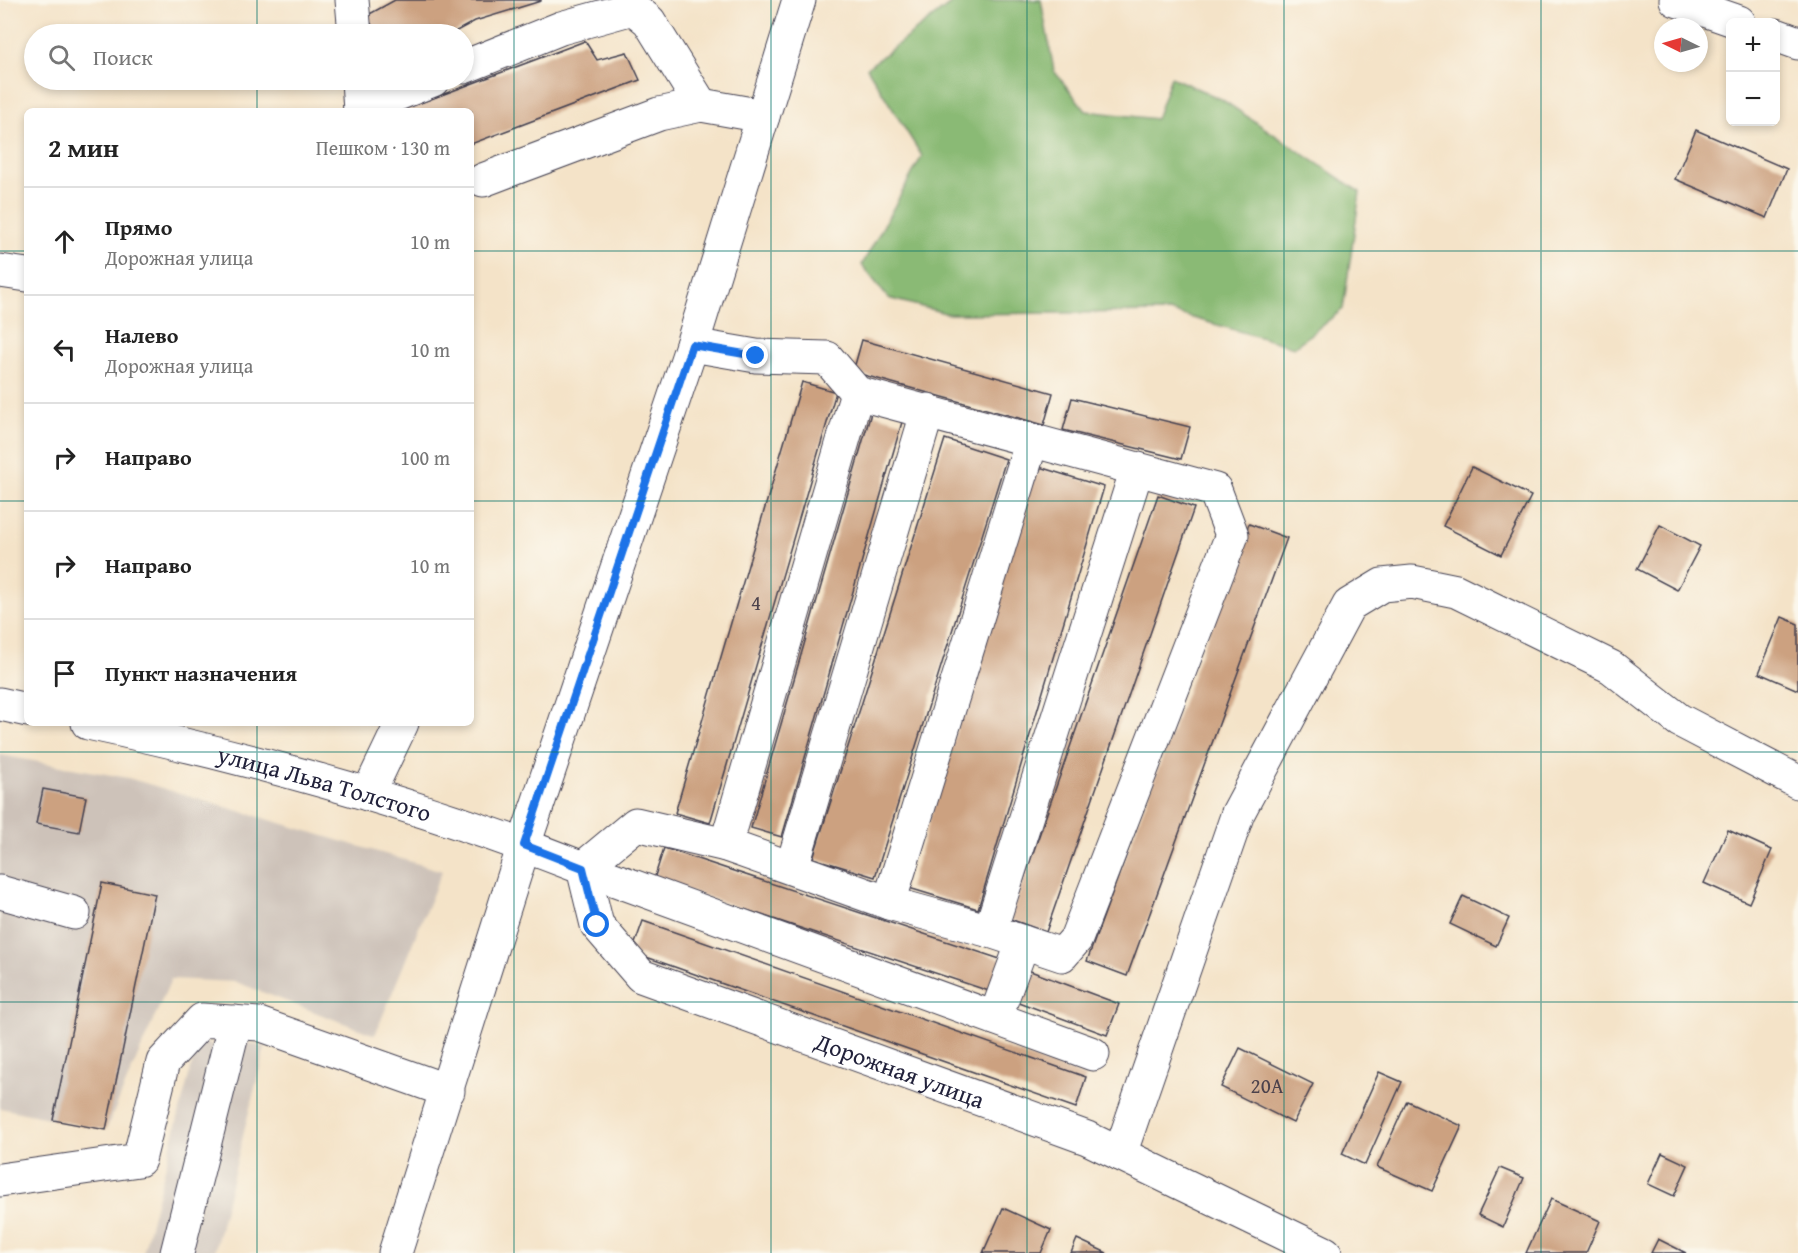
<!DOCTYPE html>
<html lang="ru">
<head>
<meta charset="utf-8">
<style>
	body { margin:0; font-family:"Gentium Book Plus",serif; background:#f2f2f2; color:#222 }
	.controls { position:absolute; right:18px; top:18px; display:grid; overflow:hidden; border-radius:9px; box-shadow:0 3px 9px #0003 }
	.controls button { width:54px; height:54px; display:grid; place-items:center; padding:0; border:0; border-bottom:2px solid #e0e0e0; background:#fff; color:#222; font:30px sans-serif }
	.compass { position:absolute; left:1654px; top:18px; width:54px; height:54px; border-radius:50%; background:#fff; box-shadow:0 3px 9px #0003; rotate:275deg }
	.stop { position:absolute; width:18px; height:18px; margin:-14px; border:4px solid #1a73e8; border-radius:50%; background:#fff }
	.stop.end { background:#1a73e8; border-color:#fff; box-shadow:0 2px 6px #0008 }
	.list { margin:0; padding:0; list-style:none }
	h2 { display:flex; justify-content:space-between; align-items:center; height:78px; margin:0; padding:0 24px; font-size:26px }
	h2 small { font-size:20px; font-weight:400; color:#767676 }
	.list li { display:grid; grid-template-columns:39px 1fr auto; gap:18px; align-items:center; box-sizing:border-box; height:108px; padding:0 24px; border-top:2px solid #e0e0e0 }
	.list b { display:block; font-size:22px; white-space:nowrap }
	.list p { margin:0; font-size:20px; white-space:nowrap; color:#767676 }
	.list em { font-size:20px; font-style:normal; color:#767676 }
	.icon { flex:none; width:33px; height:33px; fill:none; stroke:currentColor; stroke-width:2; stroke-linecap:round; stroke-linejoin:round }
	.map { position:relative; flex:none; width:1798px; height:1253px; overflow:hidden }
	.search { position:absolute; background:#fff; box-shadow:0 3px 9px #0003; left:24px; top:24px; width:450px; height:66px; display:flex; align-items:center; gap:15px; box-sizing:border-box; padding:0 21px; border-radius:33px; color:#767676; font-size:22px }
	.panel { position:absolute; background:#fff; box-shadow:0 3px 9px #0003; left:24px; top:108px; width:450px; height:618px; border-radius:9px }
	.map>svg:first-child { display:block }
	.industrial { fill:#cdc2b9 }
	.forest { fill:#8aba74; stroke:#566e58; stroke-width:1.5 }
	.building { fill:#cca180 }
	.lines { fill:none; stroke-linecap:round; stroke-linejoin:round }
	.minor-casing { stroke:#423f50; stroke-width:35 }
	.minor { stroke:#fff; stroke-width:33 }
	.route { stroke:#1a73e8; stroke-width:8 }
	.grid { fill:none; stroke:#0f766e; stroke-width:1.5; stroke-opacity:0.55 }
	.labels { text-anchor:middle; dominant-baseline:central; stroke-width:4.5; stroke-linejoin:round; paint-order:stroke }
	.number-label { font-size:21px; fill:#4c424c }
	.street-label { font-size:24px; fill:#22223b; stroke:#fbf7ec }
</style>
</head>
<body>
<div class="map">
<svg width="1798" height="1253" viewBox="0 0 1798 1253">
	<rect width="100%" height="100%" fill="#fbf7ec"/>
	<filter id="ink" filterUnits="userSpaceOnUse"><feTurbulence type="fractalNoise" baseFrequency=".0167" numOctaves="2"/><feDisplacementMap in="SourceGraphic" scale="12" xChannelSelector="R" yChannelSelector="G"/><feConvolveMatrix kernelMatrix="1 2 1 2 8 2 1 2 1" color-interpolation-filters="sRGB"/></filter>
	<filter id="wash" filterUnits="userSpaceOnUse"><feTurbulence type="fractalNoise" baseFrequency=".008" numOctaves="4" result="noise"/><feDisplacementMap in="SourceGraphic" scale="24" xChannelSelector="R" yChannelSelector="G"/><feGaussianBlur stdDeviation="1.35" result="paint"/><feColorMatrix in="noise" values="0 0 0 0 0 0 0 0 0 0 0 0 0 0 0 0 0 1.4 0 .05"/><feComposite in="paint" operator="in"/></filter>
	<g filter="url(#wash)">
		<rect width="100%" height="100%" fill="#f4e3c8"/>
		<g class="industrial">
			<polygon points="0,755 128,778 442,871 375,1035 236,982 171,979 106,1130 0,1108"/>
			<polygon points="198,1041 223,1048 169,1253 143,1253"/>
			<polygon points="241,1041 265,1047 214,1253 188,1253"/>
		</g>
		<polygon class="forest" points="972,0 1041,0 1054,71 1086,111 1156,119 1171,77 1221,99 1360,192 1343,309 1294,347 1172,312 949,314 888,298 862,265 922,156 867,68 953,2"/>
		<g id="blocks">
			<g class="building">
				<polygon points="395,0 541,0 541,1 475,21 451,34 378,34 366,16"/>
				<polygon points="585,41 597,60 627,52 640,80 471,144 471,111 399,111"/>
				<polygon points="1696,130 1787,169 1767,218 1675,179"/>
				<polygon points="862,340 1053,393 1044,425 853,372"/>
				<polygon points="802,382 836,392 710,823 675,813"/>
				<polygon points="1072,398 1190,427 1181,459 1063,430"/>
				<polygon points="871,413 902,422 782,837 751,828"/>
				<polygon points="945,439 1006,459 875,877 813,858"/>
				<polygon points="1036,466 1104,487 978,909 909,888"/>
				<polygon points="1472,467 1531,496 1501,555 1443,526"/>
				<polygon points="1158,495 1194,508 1046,932 1010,919"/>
				<polygon points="1249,524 1287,538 1127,976 1087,961"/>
				<polygon points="1660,525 1700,546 1677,590 1637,569"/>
				<polygon points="1782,617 1798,624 1798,690 1759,673"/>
				<polygon points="43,789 86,797 79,832 36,824"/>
				<polygon points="1728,830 1772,850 1749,903 1704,883"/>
				<polygon points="664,848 1003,960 992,992 654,879"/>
				<polygon points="102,883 155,894 106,1130 53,1120"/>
				<polygon points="1463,896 1509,918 1496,946 1450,924"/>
				<polygon points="643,921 1086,1077 1076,1108 632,952"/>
				<polygon points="1025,969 1119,1004 1107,1035 1013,1000"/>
				<polygon points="1240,1048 1313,1084 1293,1123 1221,1087"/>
				<polygon points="1379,1072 1402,1082 1365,1165 1342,1154"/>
				<polygon points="1407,1101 1462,1126 1432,1191 1377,1167"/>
				<polygon points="1662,1153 1688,1165 1674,1196 1648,1184"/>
				<polygon points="1500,1168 1524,1178 1503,1227 1478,1215"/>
				<polygon points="1551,1199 1600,1221 1586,1253 1526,1253"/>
				<polygon points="1003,1208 1051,1230 1041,1253 983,1253"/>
				<polygon points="1077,1239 1107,1253 1071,1253"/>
				<polygon points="1658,1239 1686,1253 1651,1253"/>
			</g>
		</g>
	</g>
	<g filter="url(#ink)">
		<use href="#blocks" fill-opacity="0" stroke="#423f50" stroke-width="1.5"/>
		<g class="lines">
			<g class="minor-casing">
				<g id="minor">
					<polyline points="352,0 355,34"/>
					<polyline points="1676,0 1739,22"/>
					<polyline points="1776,35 1798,43"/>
					<polyline points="464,67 561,28 633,8 649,21 701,105"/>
					<polyline points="358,80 360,111"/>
					<polyline points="360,109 433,80"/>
					<polyline points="483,180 659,114 701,105 763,116"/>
					<polyline points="0,271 27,275"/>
					<polyline points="692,345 756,356 827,358 857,393 1215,490 1232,535 1076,939 1062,955 990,931 889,903 726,845 636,824 583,868 1093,1054"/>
					<polyline points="0,704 27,710"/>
					<path id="s1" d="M88 723C256 759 423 805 583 868L597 925 641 976 1087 1138 1325 1253"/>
					<polyline points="368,794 402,723"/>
					<polyline points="726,845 857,393"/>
					<polyline points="792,867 928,410"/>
					<polyline points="0,892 74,913"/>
					<polyline points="889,903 1032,440"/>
					<polyline points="990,931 1137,469"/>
					<polyline points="995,1018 1023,942"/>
					<polyline points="1120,1154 1238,813 1349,605 1382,585 1412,582 1456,591 1611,667 1679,720 1798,782"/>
					<polyline points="0,1180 139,1160 163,1062 202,1020 259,1024 448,1091"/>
					<polyline points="177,1253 235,1022"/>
					<polyline points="395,1253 524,845 692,345 799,0"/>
				</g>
			</g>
			<use href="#minor" class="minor"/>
		</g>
	</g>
	<g class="lines" filter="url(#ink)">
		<polyline class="route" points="597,925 583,868 524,845 692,345 756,356"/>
	</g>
	<path class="grid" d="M257 0V34M514 0V1253M771 0V1253M1027 0V1253M1284 0V1253M1541 0V1253M257 80V111M0 251H27M471 251H1798M0 501H27M471 501H1798M257 723V1253M0 752H1798M0 1002H1798"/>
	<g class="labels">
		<g class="number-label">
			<text x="756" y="602">4</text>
			<text x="1267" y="1085">20А</text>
		</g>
		<g class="street-label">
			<text stroke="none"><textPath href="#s1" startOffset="244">улица Льва Толстого</textPath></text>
			<text stroke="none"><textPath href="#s1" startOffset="918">Дорожная улица</textPath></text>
		</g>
	</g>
</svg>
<div class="controls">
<button>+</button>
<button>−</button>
</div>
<svg class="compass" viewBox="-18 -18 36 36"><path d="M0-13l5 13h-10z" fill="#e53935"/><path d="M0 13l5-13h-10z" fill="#767676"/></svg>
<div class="stop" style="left:597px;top:925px"></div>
<div class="stop end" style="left:756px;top:356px"></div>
<div class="search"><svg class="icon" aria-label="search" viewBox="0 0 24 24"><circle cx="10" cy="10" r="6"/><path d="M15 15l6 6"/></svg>Поиск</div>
<section class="panel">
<h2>2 мин<small>Пешком · 130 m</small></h2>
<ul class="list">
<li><svg class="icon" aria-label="ahead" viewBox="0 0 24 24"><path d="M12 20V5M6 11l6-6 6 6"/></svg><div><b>Прямо</b><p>Дорожная улица</p></div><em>10 m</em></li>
<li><svg class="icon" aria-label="left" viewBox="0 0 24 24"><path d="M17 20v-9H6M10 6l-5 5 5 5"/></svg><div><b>Налево</b><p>Дорожная улица</p></div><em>10 m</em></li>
<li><svg class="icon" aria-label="right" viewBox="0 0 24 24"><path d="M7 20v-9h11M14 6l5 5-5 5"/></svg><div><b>Направо</b></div><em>100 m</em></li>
<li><svg class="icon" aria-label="right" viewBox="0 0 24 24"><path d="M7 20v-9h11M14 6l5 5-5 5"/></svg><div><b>Направо</b></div><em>10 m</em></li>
<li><svg class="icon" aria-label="arrive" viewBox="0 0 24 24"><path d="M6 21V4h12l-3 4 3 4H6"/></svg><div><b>Пункт назначения</b></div></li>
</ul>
</section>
</div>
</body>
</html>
